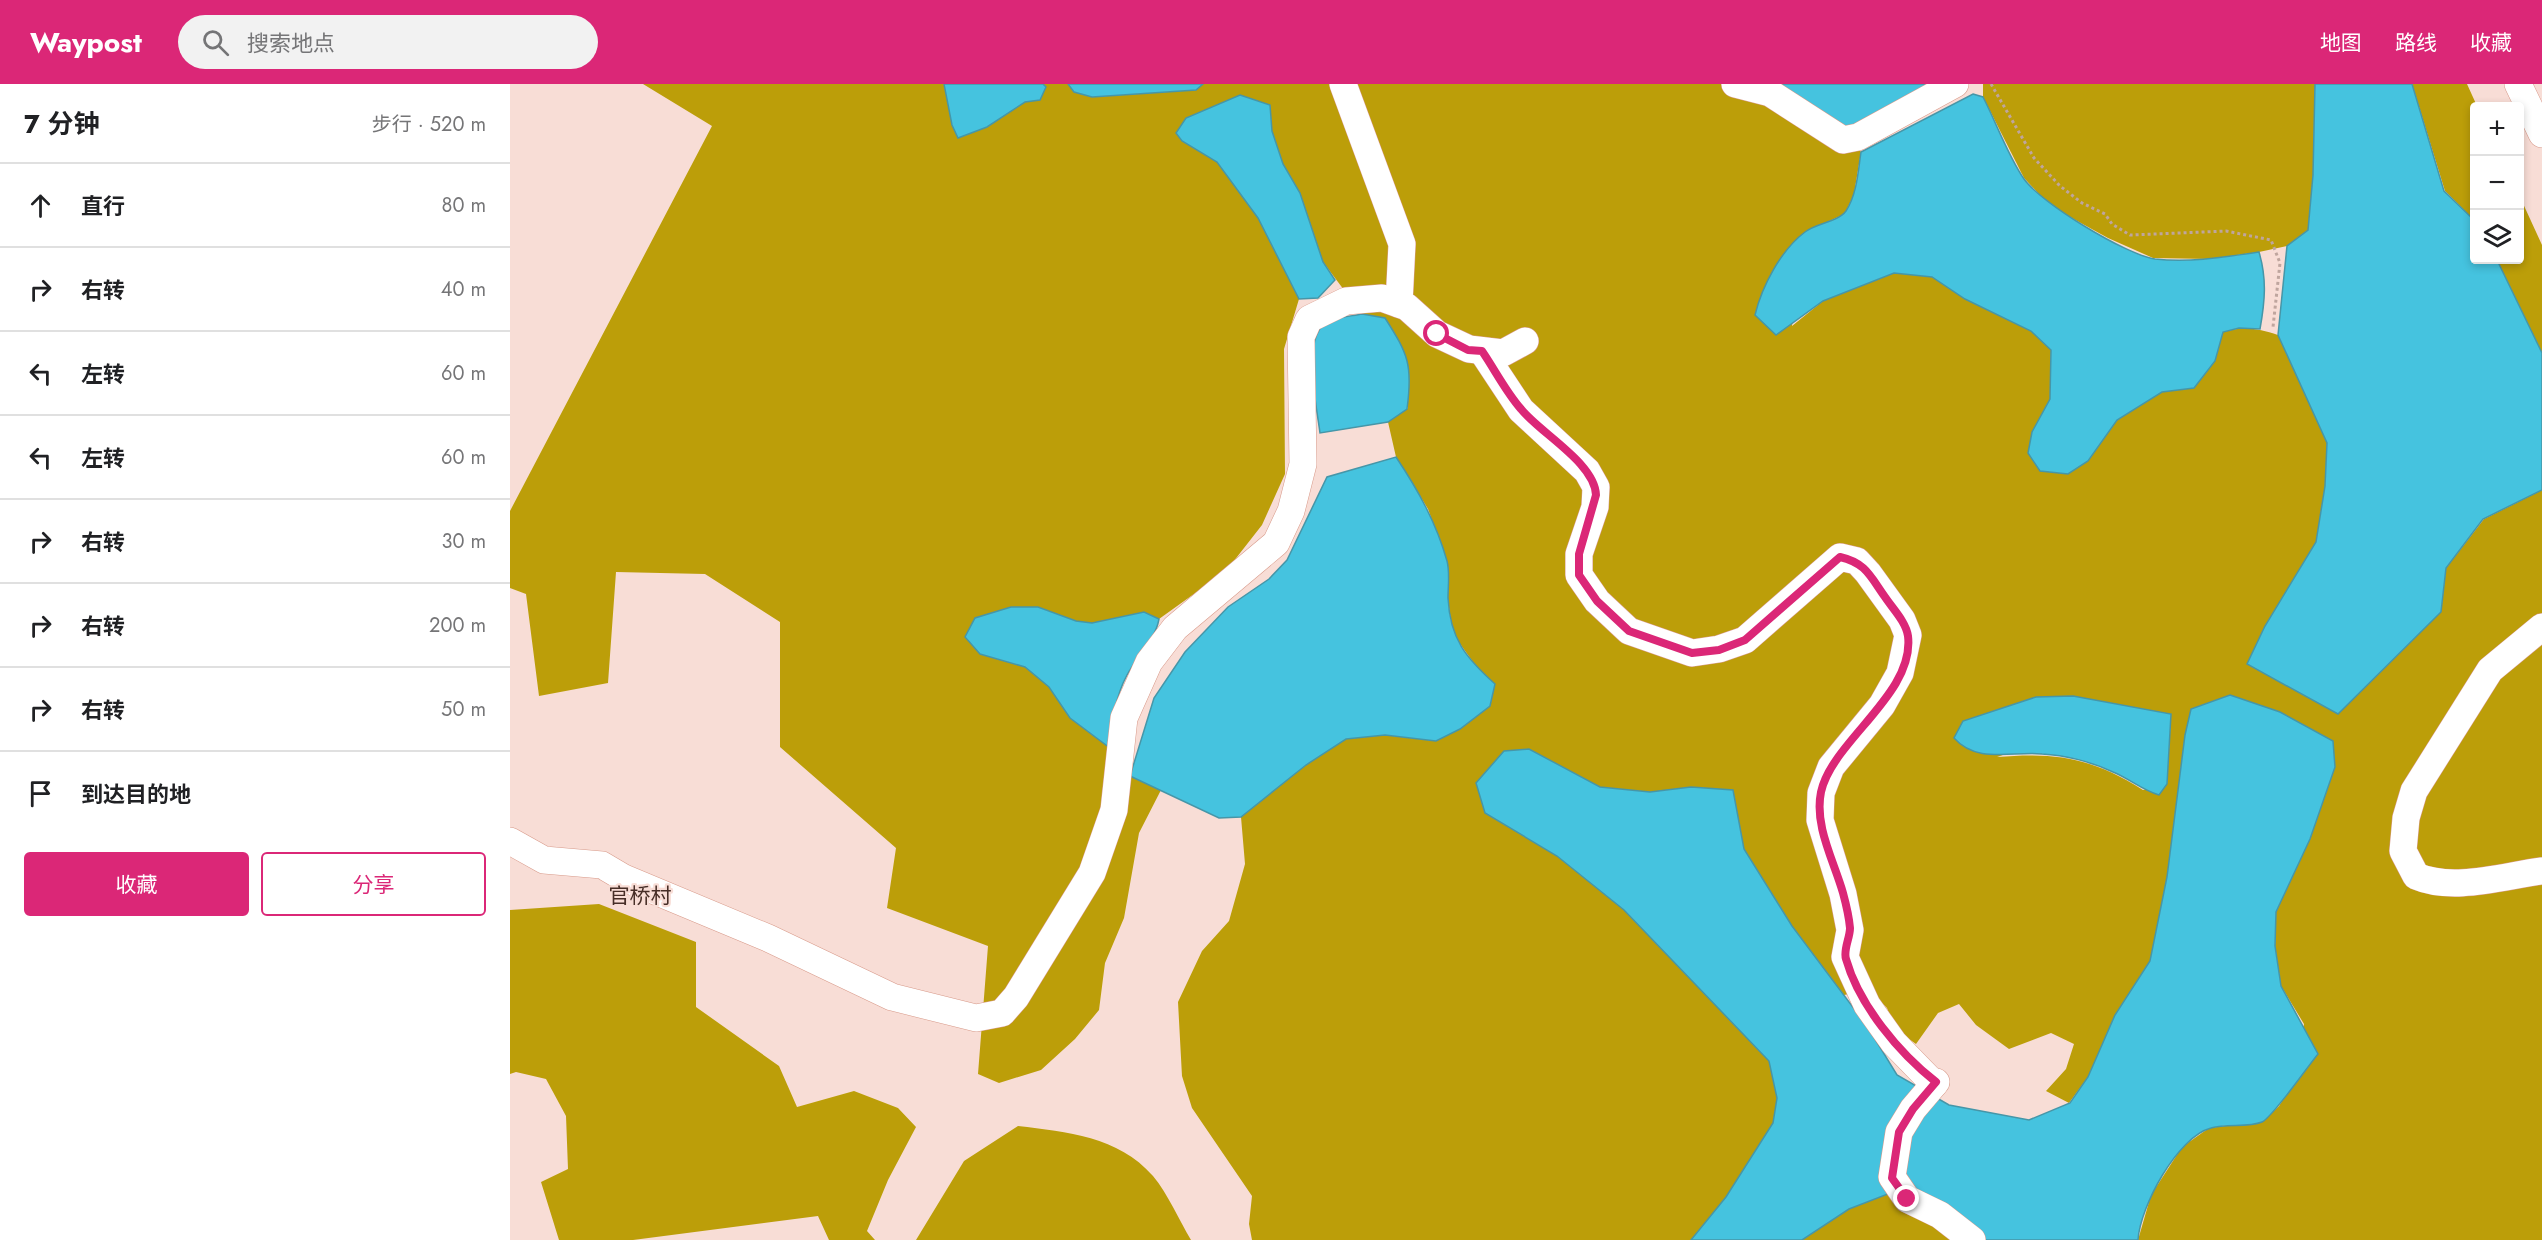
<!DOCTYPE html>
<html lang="zh">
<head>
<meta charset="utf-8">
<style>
	body { margin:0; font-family:Jost,"Noto Sans SC",sans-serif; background:#f2f2f2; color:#202124 }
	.controls { position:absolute; right:18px; top:18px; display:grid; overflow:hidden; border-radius:6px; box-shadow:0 3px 9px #0003 }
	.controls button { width:54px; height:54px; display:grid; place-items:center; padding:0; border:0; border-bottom:2px solid #e0e0e0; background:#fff; color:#202124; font:30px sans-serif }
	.stop { position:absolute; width:18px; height:18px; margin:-14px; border:4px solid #db2777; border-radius:50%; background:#fff }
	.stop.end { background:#db2777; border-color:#fff; box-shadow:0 2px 6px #0008 }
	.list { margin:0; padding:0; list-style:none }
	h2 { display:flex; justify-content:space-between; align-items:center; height:78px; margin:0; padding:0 24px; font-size:26px }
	h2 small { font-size:20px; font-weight:400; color:#757577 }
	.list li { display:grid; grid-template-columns:39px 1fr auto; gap:18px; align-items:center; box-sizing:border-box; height:84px; padding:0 24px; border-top:2px solid #e0e0e0 }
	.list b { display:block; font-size:22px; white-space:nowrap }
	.list em { font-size:20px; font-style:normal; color:#757577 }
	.actions { display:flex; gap:12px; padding:18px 24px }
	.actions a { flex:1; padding:14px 0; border:2px solid #db2777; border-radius:6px; text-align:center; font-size:21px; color:#db2777 }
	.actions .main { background:#db2777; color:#fff }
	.icon { flex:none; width:33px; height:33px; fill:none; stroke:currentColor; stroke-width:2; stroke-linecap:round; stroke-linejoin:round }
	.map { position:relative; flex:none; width:2032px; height:1156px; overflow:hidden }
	header { display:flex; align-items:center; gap:36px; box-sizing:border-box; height:84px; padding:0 30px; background:#db2777; color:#fff }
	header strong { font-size:28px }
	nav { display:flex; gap:33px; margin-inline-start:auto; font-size:21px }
	.search { width:420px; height:54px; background:#f2f2f2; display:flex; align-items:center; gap:15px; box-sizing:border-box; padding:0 21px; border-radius:33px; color:#757577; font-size:22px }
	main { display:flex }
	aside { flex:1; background:#fff }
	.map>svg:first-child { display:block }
	.forest { fill:#bc9e09; fill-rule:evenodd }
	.water { fill:#45c3df; stroke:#4696a8; stroke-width:1.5 }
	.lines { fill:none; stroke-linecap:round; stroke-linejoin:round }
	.minor-casing { stroke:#d89a8a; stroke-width:28 }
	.path { stroke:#bfa59e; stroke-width:3; stroke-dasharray:3 3; stroke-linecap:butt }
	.minor { stroke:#fff; stroke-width:27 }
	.route { stroke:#db2777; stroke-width:8 }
	.labels { text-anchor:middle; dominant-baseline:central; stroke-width:4.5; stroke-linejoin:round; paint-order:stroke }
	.quarter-label { font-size:21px; fill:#472e27; stroke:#f8ddd6 }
</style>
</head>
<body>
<header>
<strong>Waypost</strong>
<div class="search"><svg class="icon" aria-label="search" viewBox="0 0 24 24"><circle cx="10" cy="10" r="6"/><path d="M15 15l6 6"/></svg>搜索地点</div>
<nav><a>地图</a><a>路线</a><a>收藏</a></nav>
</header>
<main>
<aside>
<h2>7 分钟<small>步行 · 520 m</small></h2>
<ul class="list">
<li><svg class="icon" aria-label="ahead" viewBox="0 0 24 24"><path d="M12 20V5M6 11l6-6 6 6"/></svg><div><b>直行</b></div><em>80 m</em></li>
<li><svg class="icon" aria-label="right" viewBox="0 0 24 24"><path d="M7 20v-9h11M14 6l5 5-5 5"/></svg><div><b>右转</b></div><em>40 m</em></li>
<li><svg class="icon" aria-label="left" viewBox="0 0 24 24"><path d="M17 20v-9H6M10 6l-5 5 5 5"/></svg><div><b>左转</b></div><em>60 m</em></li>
<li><svg class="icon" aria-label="left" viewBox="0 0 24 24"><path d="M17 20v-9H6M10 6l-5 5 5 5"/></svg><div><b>左转</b></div><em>60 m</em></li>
<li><svg class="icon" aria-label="right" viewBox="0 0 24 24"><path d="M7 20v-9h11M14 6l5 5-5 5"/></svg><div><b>右转</b></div><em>30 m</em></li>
<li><svg class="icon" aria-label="right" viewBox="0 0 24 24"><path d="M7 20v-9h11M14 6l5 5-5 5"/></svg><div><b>右转</b></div><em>200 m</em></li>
<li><svg class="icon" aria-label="right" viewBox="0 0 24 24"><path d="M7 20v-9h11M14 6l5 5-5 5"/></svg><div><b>右转</b></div><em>50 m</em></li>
<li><svg class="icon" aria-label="arrive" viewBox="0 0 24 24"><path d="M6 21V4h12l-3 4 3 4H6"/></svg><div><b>到达目的地</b></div></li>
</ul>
<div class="actions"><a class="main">收藏</a><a>分享</a></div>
</aside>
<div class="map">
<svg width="2032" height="1156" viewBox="0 0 2032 1156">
	<rect width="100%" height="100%" fill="#f8ddd6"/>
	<g class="forest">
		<path d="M133 0H558L564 8 582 13 686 6 693 0H1260L1334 44 1351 68 1344 110 1335 130 1295 148 1282 242 1313 217 1384 189 1422 193 1455 215 1521 247 1541 266 1540 315 1522 348 1578 377 1607 336 1652 308 1684 304 1705 277 1713 248C1733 242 1748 244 1768 251L1817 359 1815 402 1806 458 1755 542 1737 580 1828 630 1931 528 1936 484 1974 435 2032 406V1156H1628L1641 1111 1672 1063 1699 1044 1753 1037 1769 1022 1784 998 1794 940 1771 902 1765 862 1766 828 1800 755 1825 683 1675 651 1657 793 1640 877 1605 931 1578 993 1559 1019 1536 1007 1556 985 1564 960 1541 949 1499 965 1466 941 1449 920 1428 929 1406 960 1385 945 1377 924 1359 906 1334 911 1282 842 1234 765 1222 706 1181 703 1140 708 1090 703 1019 665 975 729 1047 772 1114 826 1259 977 1267 1014 1263 1039 1216 1113 1181 1156H742L739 1140 742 1112 682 1024 672 992 668 918 692 867 719 837 735 780 731 733 796 681 836 655 875 651 926 657 950 645 980 622 985 600 968 585 943 550 938 517 937 479 918 425 886 373 878 338 898 324 875 235 852 230 813 178 790 109 773 80 762 47 760 21 672 57 707 78 748 134 789 215 774 265 775 390 752 441 716 487 649 535C622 522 608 539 582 539 564 540 545 529 528 523L470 570 515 583 539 603 560 634 600 664 620 692 651 706 629 749 614 834 595 879 589 926 565 955 531 986 489 999 468 990 478 862 377 824 386 764 270 663V538L195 490 106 488 98 599 29 612 16 510 0 504V427L202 42ZM1628 625 1661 631 1657 700 1633 706C1582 674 1547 668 1487 673Z"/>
		<polygon points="1473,0 1805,0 1803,91 1798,146 1777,162 1749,168 1699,175 1643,174 1598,154 1540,122 1514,94 1473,13"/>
		<polygon points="1902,0 1957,0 1967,22 1964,22 1964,136 1935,107"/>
		<polygon points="2010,113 2032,161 2032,269 1987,176 2010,176"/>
		<polygon points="89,820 186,858 186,923 269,982 287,1023 344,1007 388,1024 406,1043 378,1096 357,1147 365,1156 319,1156 308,1132 123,1156 49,1156 31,1098 58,1085 56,1032 36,995 6,988 0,990 0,826"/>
		<path d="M508 1042C557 1048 608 1052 643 1092 658 1110 669 1136 681 1156H406L454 1077Z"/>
		<polygon points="1388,1106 1473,1156 1292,1156 1339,1125"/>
	</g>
	<g class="water">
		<polygon points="434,0 533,0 536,3 530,16 515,18 477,43 448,54 442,41"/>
		<polygon points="558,0 693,0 686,6 582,13 564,8"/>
		<polygon points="1260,0 1426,0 1354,44 1334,44"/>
		<polygon points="1805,0 1902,0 1934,107 1964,136 1964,176 1987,176 2032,269 2032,406 1973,435 1936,484 1931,528 1828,630 1737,580 1755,542 1806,458 1815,402 1817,359 1768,251 1777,162 1798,146 1803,91"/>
		<path d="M1463 10 1473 13C1486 38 1498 72 1514 95 1531 119 1616 171 1645 175 1680 179 1715 173 1749 168 1757 195 1755 217 1750 245L1729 244 1713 248 1705 277 1684 304 1652 308 1607 336 1578 377 1558 390 1530 387 1518 369 1522 348 1540 315 1541 266 1521 247 1455 215 1422 193 1384 189 1313 217 1266 251 1245 231C1252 202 1271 166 1295 148 1306 139 1328 138 1336 127 1347 110 1348 88 1351 68Z"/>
		<polygon points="730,11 760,21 762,47 773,80 790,109 813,178 825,196 808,214 789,215 748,134 707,78 672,57 666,49 676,34"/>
		<path d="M852 230 875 234C898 270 903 281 897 325L878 338 810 349C807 323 790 249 819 237 829 233 842 232 852 230Z"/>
		<path d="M886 373C908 406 926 438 937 477 940 488 938 502 938 514 940 555 956 574 985 600L980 622 950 645 926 657 875 651 836 655 796 681 731 733 709 734 620 692 644 614 675 568 718 523 759 495 777 476 817 393Z"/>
		<path d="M501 523H528L566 537 582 539 634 528 649 535C645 557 627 573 617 591 605 613 602 639 600 664L560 634 539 603 515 583 470 570 455 553 465 534Z"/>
		<path d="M1720 611 1770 628 1823 657 1825 683 1800 755 1766 828 1765 862 1771 902 1808 970C1798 982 1762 1034 1752 1038 1737 1044 1717 1039 1701 1044 1667 1053 1630 1123 1628 1156H1473L1388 1106 1339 1125 1292 1156H1181L1216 1113 1263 1039 1267 1014 1259 977 1114 826 1047 772 975 729 966 699 994 667 1019 665 1090 703 1140 708 1181 703 1223 706 1234 765 1282 842 1357 942 1387 991 1439 1021 1519 1036 1560 1019 1578 993 1605 931 1640 877 1657 793 1675 651 1681 625Z"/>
		<path d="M1563 612 1661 630 1657 700 1649 711C1632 706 1620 695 1603 688 1582 678 1555 671 1532 670 1502 667 1467 680 1444 654L1453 637 1526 613Z"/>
	</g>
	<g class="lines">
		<g class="minor-casing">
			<g id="minor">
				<polyline points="833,0 892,160 889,220"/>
				<polyline points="1225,0 1260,9 1333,56 1348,53 1445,0"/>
				<polyline points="2008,0 2032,50"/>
				<polyline points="972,267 1011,326 1077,387 1086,403 1085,423 1069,470 1069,491 1087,517 1119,547 1182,569 1209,565 1235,556 1330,473 1347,477 1358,489 1392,536 1398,551 1390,589 1372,621 1321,683 1311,709 1310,736 1333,810 1340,846 1335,873 1357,921 1384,959 1424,1000"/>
				<path d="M2032 543 1980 586 1904 707 1896 734 1893 767 1906 792C1943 808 1993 792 2032 787"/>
				<polyline points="0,757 34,776 92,781 114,794 258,854 382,913 466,934 492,929 506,913 582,789 604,726 614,634 639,578 665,544 766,459 781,427 793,380 791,253 799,235 836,217 872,214 897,223 927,250 959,265 993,269 1015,257"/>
				<polyline points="1426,998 1403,1025 1389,1048 1382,1093 1397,1115 1430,1131 1462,1156"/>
			</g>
		</g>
		<polyline class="path" points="1481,0 1524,74 1550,102 1572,119 1595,130 1602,140 1620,151 1716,147 1761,156 1770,179 1763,243"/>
		<use href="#minor" class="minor"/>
	</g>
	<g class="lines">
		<path class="route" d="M927 250 958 266 972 267C985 286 996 308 1011 325 1030 349 1085 379 1086 411L1069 470V491L1087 517 1119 547 1182 569 1209 566 1235 556 1330 473C1356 479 1360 492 1375 513 1383 525 1396 538 1398 552 1405 610 1322 657 1311 708 1304 742 1324 777 1333 809 1336 820 1339 833 1340 844 1340 854 1333 866 1336 875 1349 921 1389 969 1426 998L1403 1025 1389 1048 1382 1094 1397 1115"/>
	</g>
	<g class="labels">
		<g class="quarter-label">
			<text x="130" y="812">官桥村</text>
		</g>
	</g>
</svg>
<div class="controls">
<button>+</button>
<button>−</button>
<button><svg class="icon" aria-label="layers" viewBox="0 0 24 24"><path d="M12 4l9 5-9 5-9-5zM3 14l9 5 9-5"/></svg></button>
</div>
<div class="stop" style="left:927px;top:250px"></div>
<div class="stop end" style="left:1397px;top:1115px"></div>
</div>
</main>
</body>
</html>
